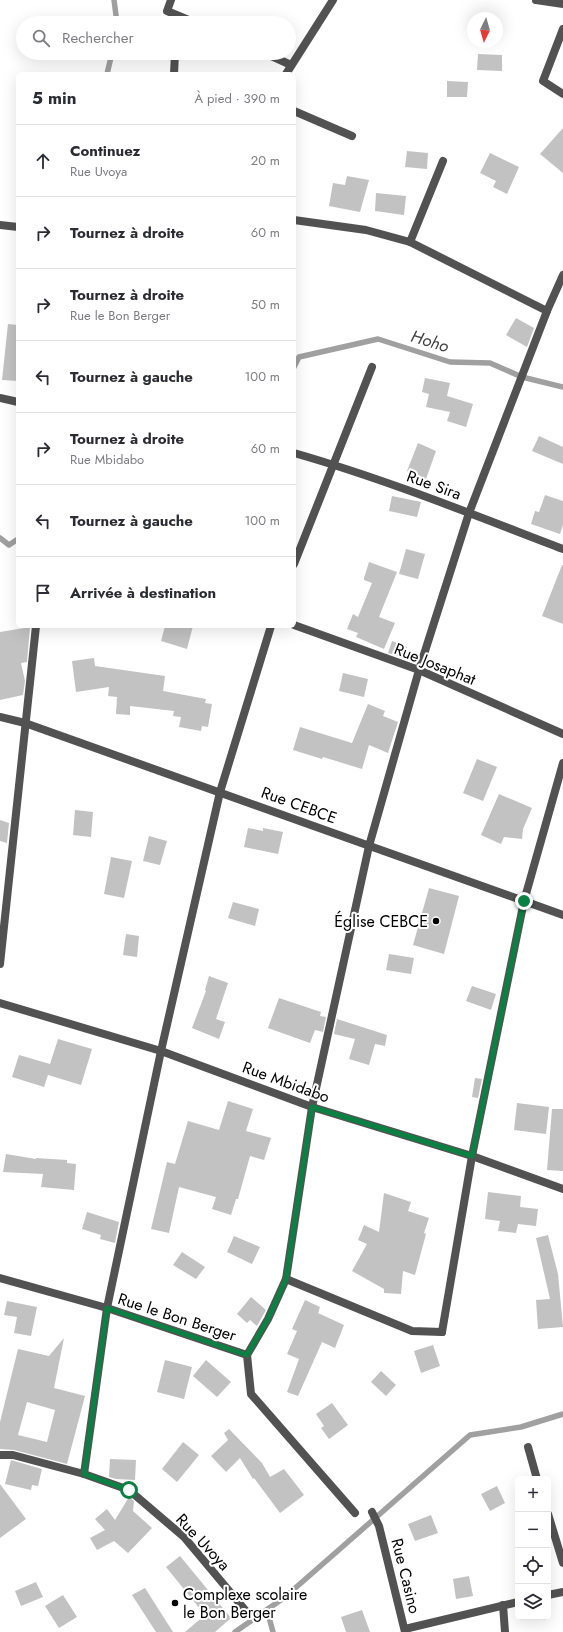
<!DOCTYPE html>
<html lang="fr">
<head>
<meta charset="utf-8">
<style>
	body { margin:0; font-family:Jost,sans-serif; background:#f7f7f7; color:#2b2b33 }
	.controls { position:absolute; right:12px; bottom:12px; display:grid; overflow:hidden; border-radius:6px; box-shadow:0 4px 16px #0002 }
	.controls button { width:36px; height:36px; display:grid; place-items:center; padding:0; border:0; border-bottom:1px solid #e1e1e2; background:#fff; color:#2b2b33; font:20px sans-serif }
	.compass { position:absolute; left:467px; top:12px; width:36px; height:36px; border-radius:50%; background:#fff; box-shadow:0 4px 16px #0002; rotate:185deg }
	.stop { position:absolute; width:12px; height:12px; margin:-9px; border:3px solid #0b8043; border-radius:50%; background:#fff }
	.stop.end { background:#0b8043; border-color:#fff; box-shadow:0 1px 4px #0008 }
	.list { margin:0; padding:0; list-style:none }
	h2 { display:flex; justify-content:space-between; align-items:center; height:52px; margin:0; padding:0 16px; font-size:17px }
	h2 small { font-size:13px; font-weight:400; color:#7c7c81 }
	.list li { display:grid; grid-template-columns:26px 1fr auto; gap:12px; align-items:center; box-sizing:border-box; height:72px; padding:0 16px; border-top:1px solid #e1e1e2 }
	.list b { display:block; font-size:15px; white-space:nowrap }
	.list p { margin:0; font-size:13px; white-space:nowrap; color:#7c7c81 }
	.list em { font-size:13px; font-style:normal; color:#7c7c81 }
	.icon { flex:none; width:22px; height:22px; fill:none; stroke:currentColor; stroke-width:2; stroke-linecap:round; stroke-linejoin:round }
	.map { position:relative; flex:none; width:563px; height:1632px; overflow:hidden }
	.search { position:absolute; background:#fff; box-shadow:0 4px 16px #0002; left:16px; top:16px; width:280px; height:44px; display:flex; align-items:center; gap:10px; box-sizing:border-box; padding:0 14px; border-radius:22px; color:#7c7c81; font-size:15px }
	.panel { position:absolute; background:#fff; box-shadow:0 4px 16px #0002; left:16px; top:72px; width:280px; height:556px; border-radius:6px }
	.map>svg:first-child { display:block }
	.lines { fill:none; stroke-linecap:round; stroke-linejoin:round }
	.stream { stroke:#a0a0a0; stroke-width:5.5 }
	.building { fill:#c2c2c2; fill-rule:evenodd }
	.lane { stroke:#525252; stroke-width:8 }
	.street { stroke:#525252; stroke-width:8 }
	.route { stroke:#0b8043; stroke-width:5 }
	.poi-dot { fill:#000; stroke:#fff; stroke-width:1.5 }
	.labels { text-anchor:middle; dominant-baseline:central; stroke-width:4; stroke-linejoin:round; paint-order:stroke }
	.street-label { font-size:16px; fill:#000; stroke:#fff }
	.poi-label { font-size:16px; fill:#000; stroke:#fff; text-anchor:end }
	.water-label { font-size:17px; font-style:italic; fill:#414141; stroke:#fff }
</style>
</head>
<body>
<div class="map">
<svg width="563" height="1632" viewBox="0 0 563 1632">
	<rect width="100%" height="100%" fill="#fff"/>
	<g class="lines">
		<g class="stream">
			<polyline points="114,0 117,23"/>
			<polyline points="107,74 112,53"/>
			<polyline points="294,367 299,357 378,339 450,362 490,363 522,377 563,387"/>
			<polyline points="0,538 9,545 18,539"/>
			<polyline points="267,1610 273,1632"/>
			<polyline points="235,1632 285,1597 470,1435 521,1427 563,1414"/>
		</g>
	</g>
	<g class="building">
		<polygon points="478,54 502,55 502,71 477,70"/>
		<polygon points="447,81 468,82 467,97 447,97"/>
		<polygon points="563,128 563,173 540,154"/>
		<polygon points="407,151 428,153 427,169 405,167"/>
		<polygon points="490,153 519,167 507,194 493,187 496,181 480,173"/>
		<polygon points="347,176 369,180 360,212 329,206 333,183 345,185"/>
		<polygon points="376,193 406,196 404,215 375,211"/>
		<polygon points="516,318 534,328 527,347 506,335"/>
		<polygon points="8,324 18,325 18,381 2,380"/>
		<polygon points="425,378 450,383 447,396 473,404 466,427 447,421 450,412 426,407 429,394 422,392"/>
		<polygon points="539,436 563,447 563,464 532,451"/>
		<polygon points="418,443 436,451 426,479 407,471"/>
		<polygon points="545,495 563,501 563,525 560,534 531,524 535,511 539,512"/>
		<polygon points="392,496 421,502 417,517 389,511"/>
		<polygon points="406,549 425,554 418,579 399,574"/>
		<polygon points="369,562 397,572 379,617 395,623 384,649 356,637 358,633 347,629 353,614 358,617 372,583 364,580 364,578"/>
		<polygon points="562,565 563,565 563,624 542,616"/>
		<polygon points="165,626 193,626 187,649 161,641"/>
		<polygon points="30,627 27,662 21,663 25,681 23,695 0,700 0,632"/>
		<polygon points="392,641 407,647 403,658 388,653"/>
		<polygon points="94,658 95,666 165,676 163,691 206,699 205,703 212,704 208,727 202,726 201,731 179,727 181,717 173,716 174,711 130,706 130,715 116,714 117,697 108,696 109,687 76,692 72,661"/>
		<polygon points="343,673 368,679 364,697 339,691"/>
		<polygon points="368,704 385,711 383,716 398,722 388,753 369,745 362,769 323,757 322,759 293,750 300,727 352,743"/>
		<polygon points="477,759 497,767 483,801 463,793"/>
		<polygon points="499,794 532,808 523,829 522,839 504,837 501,844 481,835"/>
		<polygon points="75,810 93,812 91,837 73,835"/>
		<polygon points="0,820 9,823 7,843 0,841"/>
		<polygon points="248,828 263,831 263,828 283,832 278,854 244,847"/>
		<polygon points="149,836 167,841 160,865 143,861"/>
		<polygon points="111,857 132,861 124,898 104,894"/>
		<polygon points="429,888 459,896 444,954 413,945"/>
		<polygon points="233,902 259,909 255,926 228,918"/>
		<polygon points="126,934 139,936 137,957 123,955"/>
		<polygon points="389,954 414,958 411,974 386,970"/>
		<polygon points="209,976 228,983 216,1019 225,1022 219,1039 192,1028 206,991 205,990"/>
		<polygon points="472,986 496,994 491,1010 466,1001"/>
		<polygon points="279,998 321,1012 320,1016 326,1017 323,1032 315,1030 310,1043 268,1028"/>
		<polygon points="337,1019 387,1035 385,1046 375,1044 369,1065 349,1059 355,1039 334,1034"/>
		<polygon points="58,1039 92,1049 81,1085 48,1075 44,1087 12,1077 19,1055 50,1064"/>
		<polygon points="475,1078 482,1079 478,1098 472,1097"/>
		<polygon points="228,1101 253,1109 246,1131 271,1138 264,1160 250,1156 238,1199 236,1199 231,1215 212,1209 216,1197 179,1187 169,1233 151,1229 167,1162 175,1164 188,1121 219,1130"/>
		<polygon points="517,1103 549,1107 546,1134 514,1130"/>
		<polygon points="552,1109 563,1109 563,1171 547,1170"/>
		<polygon points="6,1154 36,1159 36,1158 67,1160 67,1163 76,1164 74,1190 41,1187 43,1174 3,1172"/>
		<polygon points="488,1192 521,1196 520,1207 538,1209 536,1226 518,1224 516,1233 498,1231 500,1221 485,1219"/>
		<polygon points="384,1193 411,1202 408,1211 429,1218 424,1233 426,1234 415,1275 403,1271 401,1294 384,1293 384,1289 352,1271 367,1244 358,1240 364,1225 379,1232"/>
		<polygon points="87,1212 119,1222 115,1243 100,1239 101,1235 82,1229"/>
		<polygon points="548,1235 558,1274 563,1327 538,1329 536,1300 550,1299 536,1238"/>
		<polygon points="234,1236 260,1247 252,1264 227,1252"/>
		<polygon points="182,1252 205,1267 196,1279 173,1265"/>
		<polygon points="251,1297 266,1310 257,1326 250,1320 247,1323 237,1314"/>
		<polygon points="305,1300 320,1307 318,1313 344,1325 335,1348 322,1342 298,1396 287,1392 299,1359 287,1354 297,1331 292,1329"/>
		<polygon points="7,1301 37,1307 31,1336 14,1333 17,1317 4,1315"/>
		<path d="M64 1338 54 1388 85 1396 67 1464 14 1450 0 1449V1422L18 1349 49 1356ZM27 1402 55 1410 47 1442 18 1435Z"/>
		<polygon points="433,1345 440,1366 421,1373 414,1351"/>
		<polygon points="165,1360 192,1367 184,1399 157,1392"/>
		<polygon points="206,1360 231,1382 217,1397 193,1376"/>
		<polygon points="381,1371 396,1385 386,1396 371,1382"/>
		<polygon points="332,1403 348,1425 329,1439 321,1428 324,1426 316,1414"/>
		<polygon points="229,1429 262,1463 270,1477 284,1469 304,1495 280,1513 254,1478 253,1479 240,1458 226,1472 211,1456 228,1440 224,1433"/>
		<polygon points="183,1442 199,1455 177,1482 162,1469"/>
		<polygon points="110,1459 136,1460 135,1480 116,1479 109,1477"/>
		<polygon points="11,1460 42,1469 38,1486 32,1485 31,1490 5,1484"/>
		<polygon points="0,1484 26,1519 0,1538"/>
		<polygon points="497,1486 505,1503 490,1511 481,1494"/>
		<polygon points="129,1497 134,1501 133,1511 152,1528 128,1553 114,1541 97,1550 90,1538 105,1530 95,1519 107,1509 115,1520"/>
		<polygon points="431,1515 438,1533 415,1541 408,1524"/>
		<polygon points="180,1556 231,1618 215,1632 185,1632 205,1615 166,1567"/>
		<polygon points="469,1576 473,1596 456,1599 453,1579"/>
		<polygon points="36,1582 43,1597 21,1606 15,1591"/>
		<polygon points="145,1588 173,1632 156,1632 132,1595"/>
		<polygon points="63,1595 77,1617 59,1628 45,1606"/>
		<polygon points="362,1610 370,1632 346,1632 341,1617"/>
	</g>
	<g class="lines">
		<g class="lane">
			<polyline points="294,111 352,136"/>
			<polyline points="410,242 443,161"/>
			<polyline points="286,1279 412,1331 442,1332"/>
		</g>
		<g class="street">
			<polyline points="171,0 167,11 196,23"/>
			<polyline points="536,0 563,4"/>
			<polyline points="563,29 543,81 563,94"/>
			<polyline points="265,53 291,65"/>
			<polyline points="174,74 175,53"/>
			<polyline points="286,74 333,0"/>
			<polyline points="294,220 366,230 410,242 547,311"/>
			<polyline points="0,225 18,227"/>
			<polyline points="0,398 18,402"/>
			<path d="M294 453C385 479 474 515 563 549"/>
			<polyline points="294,564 372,367"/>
			<polyline points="294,625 419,670 563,734"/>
			<polyline points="0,717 25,723 563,915"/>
			<polyline points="0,964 36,626"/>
			<polyline points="0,1003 161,1051 312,1107 472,1156 563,1189"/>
			<polyline points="0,1278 107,1308 247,1355"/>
			<polyline points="442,1332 472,1156 524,901 563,763"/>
			<polyline points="247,1355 268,1319 286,1279 312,1107 369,846 419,670 469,513 547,311 563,275"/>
			<polyline points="247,1355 251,1394 355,1513"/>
			<polyline points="528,1447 537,1479"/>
			<polyline points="0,1455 13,1455 84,1474 129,1490 184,1537 246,1611"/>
			<polyline points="84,1474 107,1308 161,1051 220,792 271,626"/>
			<polyline points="372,1512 379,1526 405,1632"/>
			<polyline points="548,1514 563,1563"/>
			<polyline points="548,1595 563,1592"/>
			<polyline points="503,1605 505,1632"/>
			<polyline points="405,1629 518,1602"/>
		</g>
	</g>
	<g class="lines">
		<polyline class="route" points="129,1490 84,1474 107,1308 247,1355 268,1319 286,1279 312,1107 472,1156 524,901"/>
	</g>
	<g class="poi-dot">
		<circle cx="436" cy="921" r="4"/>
		<circle cx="175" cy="1603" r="4"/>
	</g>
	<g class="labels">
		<g class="street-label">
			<text transform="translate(434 485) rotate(20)">Rue Sira</text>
			<text transform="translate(435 664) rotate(22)">Rue Josaphat</text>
			<text transform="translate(299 805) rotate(20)">Rue CEBCE</text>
			<text transform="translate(286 1082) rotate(20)">Rue Mbidabo</text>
			<text transform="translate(177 1317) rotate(18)">Rue le Bon Berger</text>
			<text transform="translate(203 1542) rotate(47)">Rue Uvoya</text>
			<text transform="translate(406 1576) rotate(76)">Rue Casino</text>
		</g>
		<g class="poi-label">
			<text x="428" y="921">Église CEBCE</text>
			<text x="183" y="1594" text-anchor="start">Complexe scolaire<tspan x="183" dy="18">le Bon Berger</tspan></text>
		</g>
		<g class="water-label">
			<text transform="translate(430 341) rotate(17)">Hoho</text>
		</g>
	</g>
</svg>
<div class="controls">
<button>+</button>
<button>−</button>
<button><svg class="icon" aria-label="locate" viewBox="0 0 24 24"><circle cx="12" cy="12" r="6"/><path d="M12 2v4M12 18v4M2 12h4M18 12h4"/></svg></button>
<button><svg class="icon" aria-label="layers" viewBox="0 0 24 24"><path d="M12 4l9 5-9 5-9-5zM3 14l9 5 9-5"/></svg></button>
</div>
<svg class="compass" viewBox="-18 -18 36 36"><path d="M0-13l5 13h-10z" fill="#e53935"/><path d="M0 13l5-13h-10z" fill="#7c7c81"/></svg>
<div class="stop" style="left:129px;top:1490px"></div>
<div class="stop end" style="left:524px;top:901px"></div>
<div class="search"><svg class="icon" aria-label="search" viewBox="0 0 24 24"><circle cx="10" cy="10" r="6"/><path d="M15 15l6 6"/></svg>Rechercher</div>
<section class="panel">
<h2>5 min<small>À pied · 390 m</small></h2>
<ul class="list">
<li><svg class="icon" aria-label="ahead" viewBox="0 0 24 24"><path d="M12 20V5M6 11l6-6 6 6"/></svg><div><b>Continuez</b><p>Rue Uvoya</p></div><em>20 m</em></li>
<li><svg class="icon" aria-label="right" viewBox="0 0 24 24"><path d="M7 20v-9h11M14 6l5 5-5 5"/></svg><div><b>Tournez à droite</b></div><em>60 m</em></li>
<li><svg class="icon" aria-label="right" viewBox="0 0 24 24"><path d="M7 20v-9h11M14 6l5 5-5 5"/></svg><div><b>Tournez à droite</b><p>Rue le Bon Berger</p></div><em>50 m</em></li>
<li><svg class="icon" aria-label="left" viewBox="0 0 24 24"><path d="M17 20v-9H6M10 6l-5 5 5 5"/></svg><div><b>Tournez à gauche</b></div><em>100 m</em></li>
<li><svg class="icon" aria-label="right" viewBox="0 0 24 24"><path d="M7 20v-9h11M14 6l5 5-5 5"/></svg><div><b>Tournez à droite</b><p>Rue Mbidabo</p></div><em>60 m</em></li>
<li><svg class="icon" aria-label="left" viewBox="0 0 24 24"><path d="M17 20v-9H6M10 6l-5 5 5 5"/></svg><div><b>Tournez à gauche</b></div><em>100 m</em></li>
<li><svg class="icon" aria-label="arrive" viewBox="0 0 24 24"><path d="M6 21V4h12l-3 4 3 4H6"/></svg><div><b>Arrivée à destination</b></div></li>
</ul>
</section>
</div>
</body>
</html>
